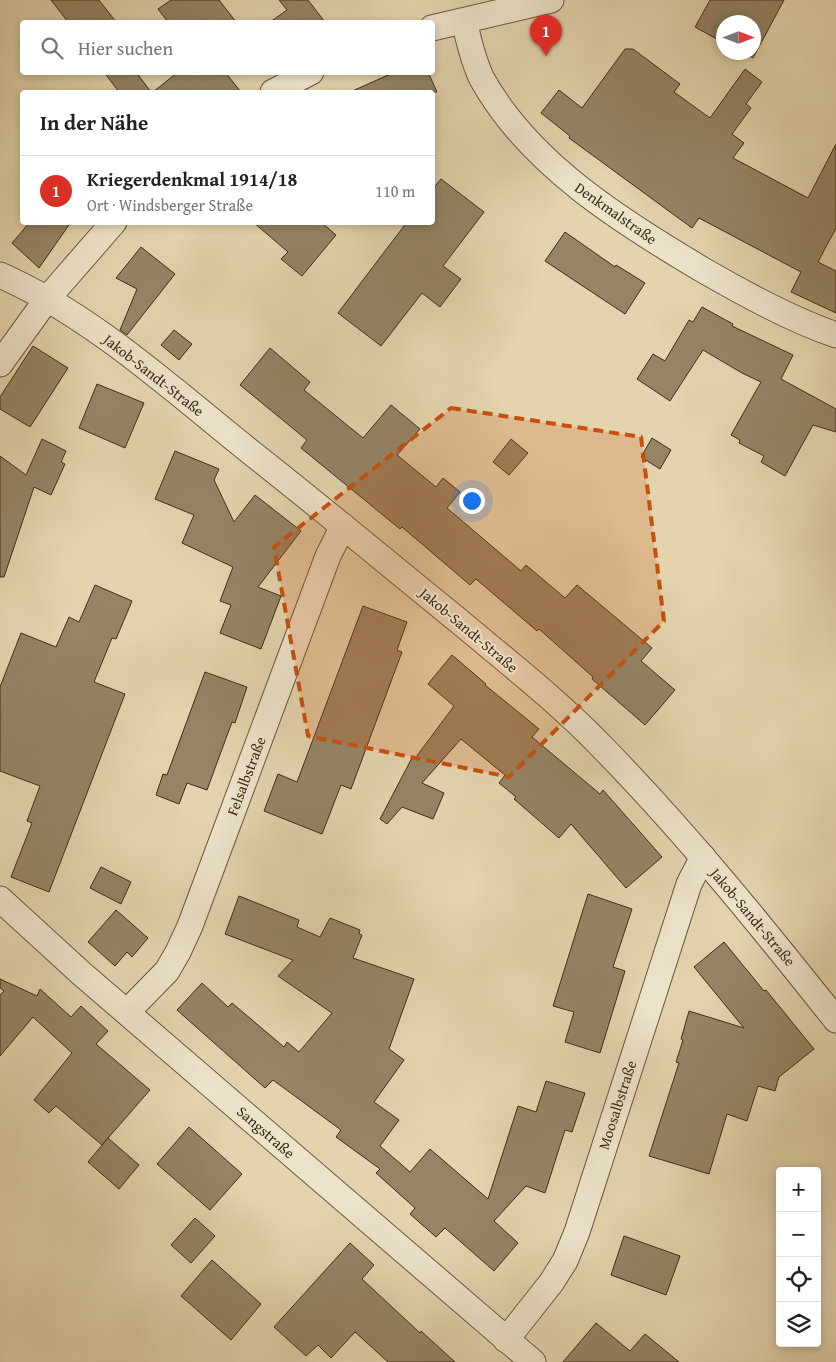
<!DOCTYPE html>
<html lang="de">
<head>
<meta charset="utf-8">
<style>
	body { margin:0; font-family:"Gentium Book Plus",serif; background:#f2f2f2; color:#222 }
	.controls { position:absolute; right:15px; bottom:15px; display:grid; overflow:hidden; border-radius:5px; box-shadow:0 2px 8px #0003 }
	.controls button { width:45px; height:45px; display:grid; place-items:center; padding:0; border:0; border-bottom:1px solid #e0e0e0; background:#fff; color:#222; font:25px sans-serif }
	.compass { position:absolute; left:716px; top:15px; width:45px; height:45px; border-radius:50%; background:#fff; box-shadow:0 2px 8px #0003; rotate:90deg }
	.you { position:absolute; left:471px; top:500px; width:18px; height:18px; margin:-12px; border:4px solid #fff; border-radius:50%; background:#1a73e8; box-shadow:0 0 0 8px #1a73e833 }
	.badge { display:grid; place-items:center; width:32px; height:32px; border-radius:50%; background:#d93025; color:#fff; font-size:16px; font-weight:700 }
	.pin { position:absolute; translate:-50% -41px; filter:drop-shadow(0 1px 2px #0008) }
	.pin::after { content:''; position:absolute; top:26px; width:18px; height:15px; background:inherit; clip-path:polygon(0 0,100% 0,50% 100%) }
	.list { margin:0; padding:0; list-style:none }
	h2 { display:flex; justify-content:space-between; align-items:center; height:65px; margin:0; padding:0 20px; font-size:21px }
	h2 small { font-size:16px; font-weight:400; color:#767676 }
	.list li { display:grid; grid-template-columns:32px 1fr auto; gap:15px; align-items:center; box-sizing:border-box; height:70px; padding:0 20px; border-top:1px solid #e0e0e0 }
	.list b { display:block; font-size:19px; white-space:nowrap }
	.list p { margin:0; font-size:16px; white-space:nowrap; color:#767676 }
	.list em { font-size:16px; font-style:normal; color:#767676 }
	.icon { flex:none; width:28px; height:28px; fill:none; stroke:currentColor; stroke-width:2; stroke-linecap:round; stroke-linejoin:round }
	.map { position:relative; flex:none; width:836px; height:1362px; overflow:hidden }
	.search { position:absolute; background:#fff; box-shadow:0 2px 8px #0003; left:20px; top:20px; width:415px; height:55px; display:flex; align-items:center; gap:12px; box-sizing:border-box; padding:0 18px; border-radius:5px; color:#767676; font-size:19px }
	.panel { position:absolute; background:#fff; box-shadow:0 2px 8px #0003; left:20px; top:90px; width:415px; height:135px; border-radius:5px }
	.map>svg:first-child { display:block }
	.building { fill:#958465; stroke:#402d17 }
	.lines { fill:none; stroke-linecap:round; stroke-linejoin:round }
	.street-casing { stroke:#69573c; stroke-width:27 }
	.street { stroke:#ede3ca; stroke-width:25 }
	.marked { fill:#c6500e; fill-opacity:0.2; stroke:#c6500e; stroke-width:4; stroke-dasharray:10 6; stroke-linejoin:round }
	.labels { text-anchor:middle; dominant-baseline:central; stroke-width:4; stroke-linejoin:round; paint-order:stroke }
	.street-label { font-size:15px; fill:#402d17; stroke:#ede3ca }
</style>
</head>
<body>
<div class="map">
<svg width="836" height="1362" viewBox="0 0 836 1362">
	<rect width="100%" height="100%" fill="#e3d4ad"/>
	<filter id="stains"><feTurbulence type="fractalNoise" baseFrequency=".004" numOctaves="4"/><feColorMatrix values="0 0 0 0 .2 0 0 0 0 .09 0 0 0 0 .02 0 0 0 .5 -.17"/></filter>
	<radialGradient id="worn" r=".72"><stop offset=".6" stop-color="#630" stop-opacity="0"/><stop offset="1" stop-color="#630" stop-opacity=".3"/></radialGradient>
	<g class="building">
		<polygon points="51,0 99,0 116,22 68,22"/>
		<polygon points="171,0 219,0 236,22 168,22 158,9"/>
		<polygon points="279,0 308,0 325,22 270,22 287,10"/>
		<polygon points="710,0 784,0 753,58 742,52 754,52 754,22 724,22 724,43 695,27"/>
		<polygon points="625,49 633,49 680,84 674,92 710,118 745,69 762,82 746,104 751,108 732,134 744,143 733,158 808,198 836,144 836,228 818,262 836,271 836,313 791,292 801,272 699,218 692,228 569,138 570,136 541,113 559,90 582,108"/>
		<polygon points="104,72 136,72 151,92 119,92"/>
		<polygon points="178,72 225,72 241,92 153,92"/>
		<polygon points="395,72 428,72 437,92 350,92"/>
		<polygon points="441,179 484,212 443,266 461,279 440,307 422,293 381,346 338,313 407,222 432,222 432,190"/>
		<polygon points="30,222 71,222 39,268 12,243"/>
		<polygon points="253,222 321,222 336,235 302,276 281,259 288,252"/>
		<polygon points="565,232 615,267 616,265 645,283 625,314 545,261"/>
		<polygon points="141,247 175,274 127,335 120,330 137,289 116,278"/>
		<polygon points="702,307 733,324 732,326 793,355 781,379 836,409 836,432 813,425 785,476 761,462 764,456 739,443 740,440 731,435 761,382 742,373 703,350 670,401 637,379 653,354 665,361 689,320 693,322"/>
		<polygon points="174,330 192,344 179,360 161,345"/>
		<polygon points="33,346 68,368 30,427 0,409 0,397"/>
		<polygon points="270,348 310,382 304,390 363,438 391,405 420,429 397,455 436,487 443,478 460,492 447,508 521,571 526,565 565,598 577,585 652,648 641,661 675,690 645,725 592,679 593,677 539,629 537,631 476,579 470,585 402,527 400,529 301,448 307,440 240,385"/>
		<polygon points="97,384 144,403 125,448 79,428"/>
		<polygon points="652,438 671,450 660,469 641,457"/>
		<polygon points="42,439 66,451 61,462 65,464 51,495 34,487 4,577 0,577 0,456 26,475"/>
		<polygon points="511,439 528,453 509,475 493,462"/>
		<polygon points="175,451 219,469 214,480 234,522 255,495 301,531 258,587 281,596 261,649 220,633 231,605 220,601 233,567 182,543 194,515 155,499"/>
		<polygon points="95,585 132,601 116,639 112,638 94,682 125,694 49,892 11,877 32,823 27,821 40,786 0,771 0,687 21,633 56,647 69,617 79,622"/>
		<polygon points="363,606 407,622 397,650 402,652 351,789 341,785 322,834 264,811 278,774 297,782"/>
		<polygon points="452,655 486,684 485,685 539,729 532,737 600,794 603,790 662,857 626,888 571,824 559,838 514,799 516,797 499,783 505,775 461,739 422,783 444,793 433,819 402,807 387,824 380,819 413,756 416,757 454,706 428,684"/>
		<polygon points="205,672 247,687 235,723 232,722 207,790 187,783 179,804 156,795 163,774 167,775"/>
		<polygon points="101,867 131,882 121,904 90,888"/>
		<polygon points="588,894 632,909 613,967 625,971 600,1053 565,1042 574,1012 553,1006"/>
		<polygon points="239,896 299,920 297,927 320,937 330,918 360,930 359,934 362,935 353,958 414,979 389,1049 404,1060 374,1102 399,1120 380,1146 410,1172 430,1149 488,1199 518,1106 536,1112 546,1081 585,1093 572,1132 565,1130 545,1193 526,1186 494,1221 518,1243 494,1271 445,1228 436,1237 410,1214 415,1208 376,1173 380,1169 336,1137 341,1130 273,1080 265,1088 177,1010 202,983 228,1007 232,1003 284,1047 287,1042 299,1052 332,1013 278,976 293,960 225,934"/>
		<polygon points="116,910 148,938 132,957 127,952 115,966 88,942"/>
		<polygon points="724,942 764,991 766,990 814,1049 779,1077 775,1091 758,1086 747,1121 727,1114 709,1174 649,1156 679,1063 676,1062 683,1040 681,1039 689,1011 744,1028 694,967"/>
		<polygon points="0,979 37,996 40,989 71,1017 81,1006 108,1031 96,1044 150,1090 102,1145 56,1106 49,1113 34,1100 72,1053 33,1017 0,1056 0,995 4,991 0,988"/>
		<polygon points="189,1127 242,1174 210,1210 157,1164"/>
		<polygon points="108,1138 139,1165 119,1189 88,1162"/>
		<polygon points="195,1218 215,1236 191,1263 171,1245"/>
		<polygon points="624,1236 680,1256 666,1295 611,1275"/>
		<polygon points="350,1243 374,1265 362,1279 420,1333 421,1331 455,1362 388,1362 355,1332 331,1358 318,1345 306,1356 274,1327"/>
		<polygon points="212,1260 261,1304 231,1340 181,1296"/>
		<polygon points="596,1323 630,1351 645,1334 679,1362 563,1362"/>
	</g>
	<g class="lines">
		<g class="street-casing">
			<g id="street">
				<path d="M464 21C469 41 473 61 482 79 529 164 622 222 703 270 745 294 790 319 836 335"/>
				<polyline points="432,28 551,0"/>
				<polyline points="273,92 311,72"/>
				<path d="M0 275C93 316 174 391 253 454 323 509 391 566 460 622 509 663 560 703 604 749 687 834 762 927 836 1020"/>
				<polyline points="0,364 47,299 114,222"/>
				<polyline points="0,899 82,974 533,1362"/>
				<polyline points="127,1012 167,971 178,952 190,926 328,556 343,526"/>
				<polyline points="506,1340 551,1283 565,1261 577,1232 689,884 703,857"/>
			</g>
		</g>
		<use href="#street" class="street"/>
	</g>
	<path class="marked" d="M451 408 641 437 664 621 509 777 308 736 274 547Z"/>
	<g class="labels">
		<g class="street-label">
			<text transform="translate(616 213) rotate(35)">Denkmalstraße</text>
			<text transform="translate(154 375) rotate(38)">Jakob-Sandt-Straße</text>
			<text transform="translate(469 630) rotate(40)">Jakob-Sandt-Straße</text>
			<text transform="translate(246 776) rotate(-69)">Felsalbstraße</text>
			<text transform="translate(753 917) rotate(50)">Jakob-Sandt-Straße</text>
			<text transform="translate(617 1105) rotate(-72)">Moosalbstraße</text>
			<text transform="translate(266 1132) rotate(41)">Sangstraße</text>
		</g>
	</g>
	<rect width="100%" height="100%" filter="url(#stains)"/>
	<rect width="100%" height="100%" fill="url(#worn)"/>
</svg>
<div class="controls">
<button>+</button>
<button>−</button>
<button><svg class="icon" aria-label="locate" viewBox="0 0 24 24"><circle cx="12" cy="12" r="6"/><path d="M12 2v4M12 18v4M2 12h4M18 12h4"/></svg></button>
<button><svg class="icon" aria-label="layers" viewBox="0 0 24 24"><path d="M12 4l9 5-9 5-9-5zM3 14l9 5 9-5"/></svg></button>
</div>
<svg class="compass" viewBox="-18 -18 36 36"><path d="M0-13l5 13h-10z" fill="#e53935"/><path d="M0 13l5-13h-10z" fill="#767676"/></svg>
<div class="you"></div>
<div class="pin badge" style="left:546px;top:56px">1</div>
<div class="search"><svg class="icon" aria-label="search" viewBox="0 0 24 24"><circle cx="10" cy="10" r="6"/><path d="M15 15l6 6"/></svg>Hier suchen</div>
<section class="panel">
<h2>In der Nähe<small></small></h2>
<ul class="list">
<li><span class="badge">1</span><div><b>Kriegerdenkmal 1914/18</b><p>Ort · Windsberger Straße</p></div><em>110 m</em></li>
</ul>
</section>
</div>
</body>
</html>
